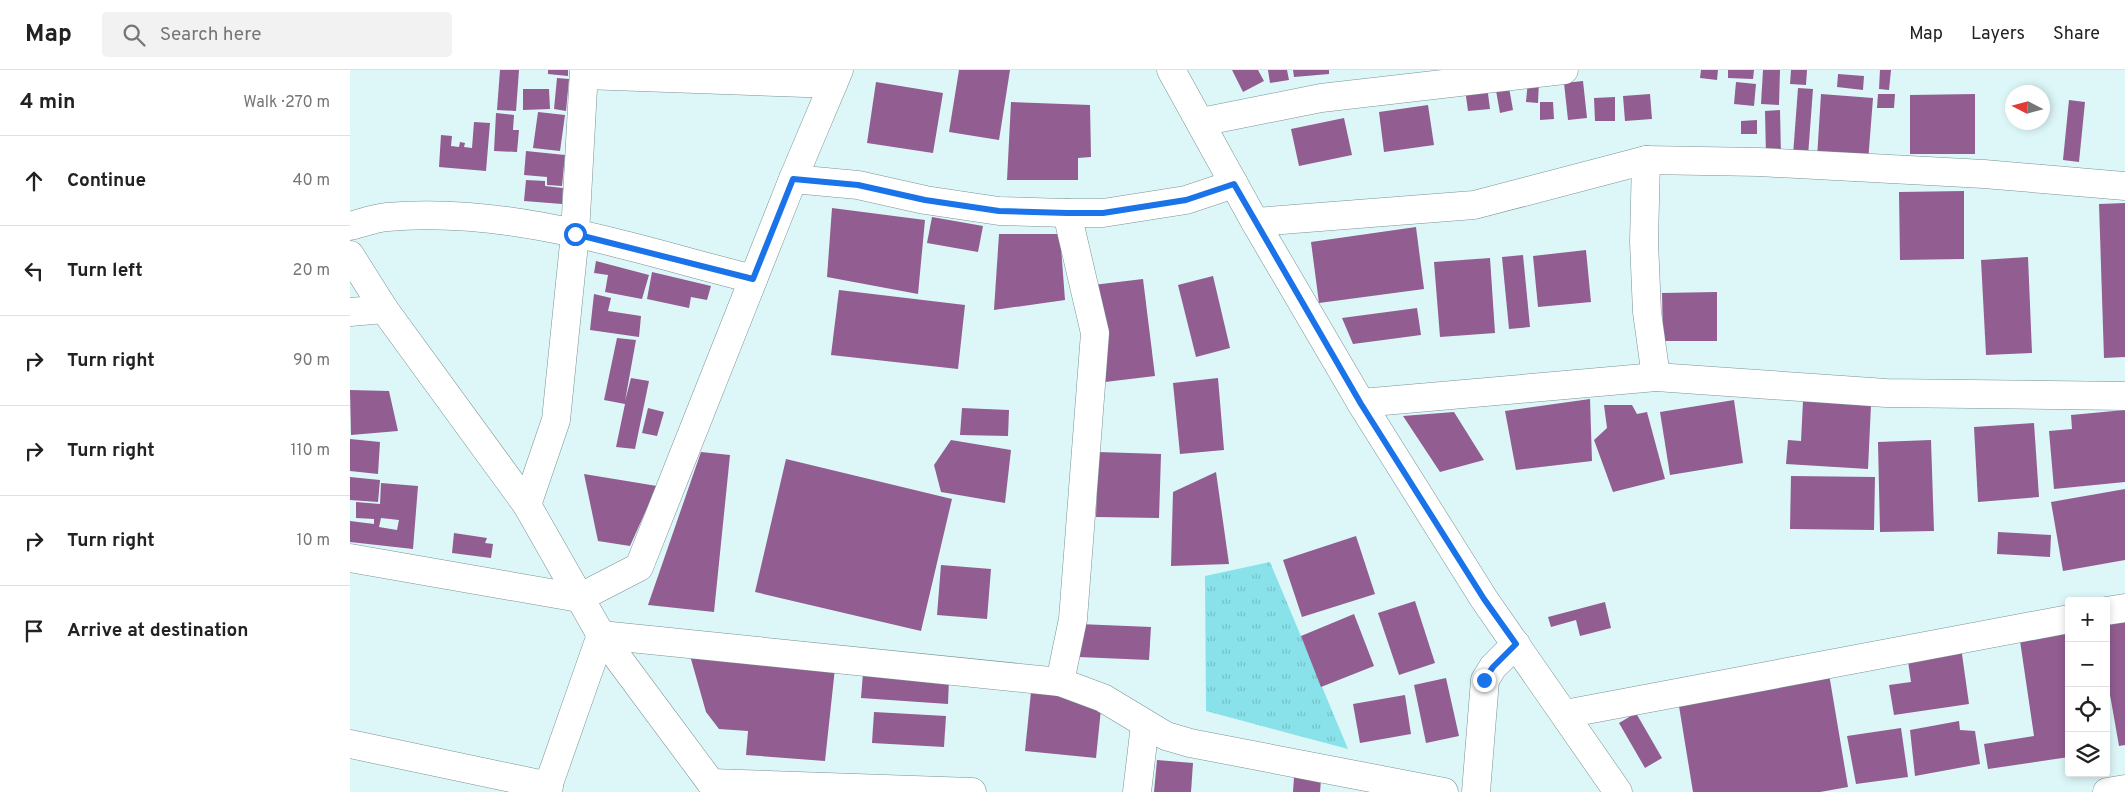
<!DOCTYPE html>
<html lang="en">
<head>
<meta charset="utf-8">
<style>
	body { margin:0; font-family:Overpass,sans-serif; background:#f2f2f2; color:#222 }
	.controls { position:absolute; right:15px; bottom:15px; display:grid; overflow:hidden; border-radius:5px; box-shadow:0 2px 8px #0003 }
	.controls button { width:45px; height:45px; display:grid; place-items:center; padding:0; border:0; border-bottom:1px solid #e0e0e0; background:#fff; color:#222; font:25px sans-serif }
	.compass { position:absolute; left:1655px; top:15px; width:45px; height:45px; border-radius:50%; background:#fff; box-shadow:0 2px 8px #0003; rotate:276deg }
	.stop { position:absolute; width:15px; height:15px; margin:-11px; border:4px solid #1a73e8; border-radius:50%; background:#fff }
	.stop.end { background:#1a73e8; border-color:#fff; box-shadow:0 1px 5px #0008 }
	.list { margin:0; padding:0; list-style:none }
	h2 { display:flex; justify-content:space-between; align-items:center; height:65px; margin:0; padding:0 20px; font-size:21px }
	h2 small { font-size:16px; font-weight:400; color:#767676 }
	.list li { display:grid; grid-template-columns:32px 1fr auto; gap:15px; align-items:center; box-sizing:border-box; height:90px; padding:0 20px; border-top:1px solid #e0e0e0 }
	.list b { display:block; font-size:19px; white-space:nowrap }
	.list em { font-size:16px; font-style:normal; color:#767676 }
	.icon { flex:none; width:28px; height:28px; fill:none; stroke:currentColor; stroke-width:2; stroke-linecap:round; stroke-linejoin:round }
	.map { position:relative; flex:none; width:1775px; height:722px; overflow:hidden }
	header { display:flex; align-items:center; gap:30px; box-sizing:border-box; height:70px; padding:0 25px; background:#fff; border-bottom:1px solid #e0e0e0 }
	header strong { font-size:24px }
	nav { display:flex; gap:28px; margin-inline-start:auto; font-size:18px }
	.search { width:350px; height:45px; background:#f2f2f2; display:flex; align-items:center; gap:12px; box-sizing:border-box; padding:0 18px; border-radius:5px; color:#767676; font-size:19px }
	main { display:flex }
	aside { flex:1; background:#fff }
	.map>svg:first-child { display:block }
	.grass { fill:url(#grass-tufts) }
	.building { fill:#925d90; fill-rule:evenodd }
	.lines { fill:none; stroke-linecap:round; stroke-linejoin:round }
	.minor-casing { stroke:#7a9294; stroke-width:29 }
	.tertiary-casing { stroke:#7a9294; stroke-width:29 }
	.minor { stroke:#fff; stroke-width:28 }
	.tertiary { stroke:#fff; stroke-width:28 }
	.route { stroke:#1a73e8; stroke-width:6 }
</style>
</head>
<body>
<header>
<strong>Map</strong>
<div class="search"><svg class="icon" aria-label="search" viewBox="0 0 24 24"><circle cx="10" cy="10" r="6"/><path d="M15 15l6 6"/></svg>Search here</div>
<nav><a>Map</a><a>Layers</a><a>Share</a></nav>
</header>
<main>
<aside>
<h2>4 min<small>Walk · 270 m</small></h2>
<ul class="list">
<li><svg class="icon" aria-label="ahead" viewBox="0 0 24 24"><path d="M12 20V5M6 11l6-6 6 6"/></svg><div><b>Continue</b></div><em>40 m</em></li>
<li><svg class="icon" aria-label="left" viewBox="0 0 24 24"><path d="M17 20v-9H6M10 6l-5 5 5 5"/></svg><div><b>Turn left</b></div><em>20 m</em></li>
<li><svg class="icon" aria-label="right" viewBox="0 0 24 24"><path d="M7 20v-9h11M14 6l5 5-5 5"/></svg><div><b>Turn right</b></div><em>90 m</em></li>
<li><svg class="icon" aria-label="right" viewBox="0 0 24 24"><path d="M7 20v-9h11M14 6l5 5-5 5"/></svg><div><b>Turn right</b></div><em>110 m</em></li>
<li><svg class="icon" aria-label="right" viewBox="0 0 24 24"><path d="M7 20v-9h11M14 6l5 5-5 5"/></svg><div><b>Turn right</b></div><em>10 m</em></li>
<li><svg class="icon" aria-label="arrive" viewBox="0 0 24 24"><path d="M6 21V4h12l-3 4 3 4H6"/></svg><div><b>Arrive at destination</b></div></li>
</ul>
</aside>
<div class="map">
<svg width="1775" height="722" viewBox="0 0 1775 722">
	<defs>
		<pattern id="grass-tufts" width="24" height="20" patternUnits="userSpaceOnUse" patternTransform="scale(1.25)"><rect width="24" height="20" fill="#89e2e9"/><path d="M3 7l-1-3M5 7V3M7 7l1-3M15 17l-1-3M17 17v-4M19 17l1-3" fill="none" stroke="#75c1c7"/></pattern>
	</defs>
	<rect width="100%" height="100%" fill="#ddf7f9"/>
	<polygon class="grass" points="920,492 998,679 856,641 855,506"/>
	<g class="building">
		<polygon points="150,0 169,0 166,41 147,40"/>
		<polygon points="198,0 218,0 218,6 198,4"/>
		<polygon points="609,0 660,0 649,70 599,62"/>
		<polygon points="882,0 908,0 914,11 893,22"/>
		<polygon points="918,0 937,0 939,10 920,13"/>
		<polygon points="943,0 979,0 979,4 944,7"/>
		<polygon points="1351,0 1368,0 1367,10 1350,8"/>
		<polygon points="1378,0 1404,0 1403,9 1378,8"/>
		<polygon points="1413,0 1430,0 1429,35 1411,34"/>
		<polygon points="1441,0 1457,0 1456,15 1440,14"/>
		<polygon points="1530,0 1541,0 1539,20 1529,19"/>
		<polygon points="1488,4 1514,6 1513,20 1487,17"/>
		<polygon points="207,8 219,9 216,41 204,39"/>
		<polygon points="1178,10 1189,11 1188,33 1176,32"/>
		<polygon points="1233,11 1237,48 1218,50 1214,13"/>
		<polygon points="526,12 593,23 583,83 517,73"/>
		<polygon points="1158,12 1163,40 1150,43 1145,15"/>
		<polygon points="1386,12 1406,14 1404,36 1384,34"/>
		<polygon points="1137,16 1140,39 1118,41 1115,19"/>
		<polygon points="1448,18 1463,19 1458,86 1443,85"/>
		<polygon points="173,19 199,19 200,39 173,40"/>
		<polygon points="1300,24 1302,49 1275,51 1273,26"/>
		<polygon points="1471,24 1523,28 1518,92 1467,88"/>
		<polygon points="1528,24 1545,24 1544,38 1527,38"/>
		<polygon points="1625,24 1625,84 1560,84 1560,25"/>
		<polygon points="1265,27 1265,51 1245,51 1244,28"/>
		<polygon points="1719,30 1735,32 1729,92 1713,90"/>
		<polygon points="661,32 740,35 741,87 728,88 728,110 657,110"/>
		<polygon points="1190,32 1203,32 1204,49 1190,50"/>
		<polygon points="1078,35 1084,75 1034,82 1029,42"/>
		<polygon points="1430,40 1431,86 1416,86 1415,41"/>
		<polygon points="188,42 215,45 210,81 183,78"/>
		<polygon points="146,43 164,45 163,60 169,60 167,82 144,81"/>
		<polygon points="994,48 1002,85 949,96 941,59"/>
		<polygon points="1407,50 1407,64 1391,64 1391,51"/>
		<polygon points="124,52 140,53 136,101 89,97 91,65 102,66 101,76 109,77 110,72 115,73 114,77 122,78"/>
		<polygon points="176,81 215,85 212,116 197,115 197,107 174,105"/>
		<polygon points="176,110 195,111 195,116 213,118 212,134 174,131"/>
		<polygon points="1614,121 1614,189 1550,190 1549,122"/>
		<polygon points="1775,133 1775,287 1754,288 1749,134"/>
		<polygon points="482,138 575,150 568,224 477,207"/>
		<polygon points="582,147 633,156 628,182 577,173"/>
		<polygon points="1066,157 1074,219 969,233 961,172"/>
		<polygon points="649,164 710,164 715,230 644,240"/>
		<polygon points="1236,180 1241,232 1188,237 1183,186"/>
		<polygon points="1173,185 1180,257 1159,259 1152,187"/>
		<polygon points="1678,187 1682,283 1636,285 1631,190"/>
		<polygon points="1140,188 1145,263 1090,267 1084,192"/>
		<polygon points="246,191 299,205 292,229 255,222 258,205 244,203"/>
		<polygon points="302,202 361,216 357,230 341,227 339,238 297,229"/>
		<polygon points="863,206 880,278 846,287 828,215"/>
		<polygon points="793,209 805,306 755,312 743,215"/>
		<polygon points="489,220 615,235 608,299 481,285"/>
		<polygon points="1367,222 1367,271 1313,271 1312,223"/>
		<polygon points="244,224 261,228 258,241 291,246 289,267 240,260"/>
		<polygon points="1067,238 1071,265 1003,274 992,248"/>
		<polygon points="267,268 286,270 275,331 281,308 299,311 285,379 266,377 275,334 254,330"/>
		<polygon points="868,308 874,380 830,384 823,313"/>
		<polygon points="0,320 39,321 48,361 1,365"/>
		<polygon points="1240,329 1242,391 1166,400 1155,341"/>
		<polygon points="1384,330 1393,393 1320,405 1310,342"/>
		<polygon points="1453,331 1521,335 1518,399 1436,394 1438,370 1451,371"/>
		<polygon points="1254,335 1282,335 1287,344 1297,342 1315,409 1263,422 1244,370 1257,358"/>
		<polygon points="298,338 314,342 307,366 292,363"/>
		<polygon points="612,338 659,340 658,366 610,365"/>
		<polygon points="1775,340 1775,412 1704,419 1699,361 1722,359 1721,345"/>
		<polygon points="1104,342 1134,390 1090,402 1053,346"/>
		<polygon points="1684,353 1689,427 1628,432 1624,357"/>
		<polygon points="0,369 30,372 28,404 0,401"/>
		<polygon points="601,370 661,380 655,433 591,422 584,395"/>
		<polygon points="1581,370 1584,461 1530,462 1528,372"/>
		<polygon points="351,382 380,385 364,542 298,535"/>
		<polygon points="748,382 811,384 809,448 746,447"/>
		<polygon points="436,389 602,429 571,561 405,522"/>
		<polygon points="866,402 879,494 821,496 823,422"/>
		<polygon points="234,404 307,416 280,476 248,471"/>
		<polygon points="1441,406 1525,407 1524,460 1440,459"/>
		<polygon points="0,407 30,410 28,432 0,430"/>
		<path d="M31 413 68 416 63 479 0 472V451L24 454V449L6 448V432L30 434ZM31 448 49 450 47 460 29 457Z"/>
		<polygon points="1775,419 1775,490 1713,501 1701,432"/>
		<polygon points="1648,462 1701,465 1700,487 1647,484"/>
		<polygon points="104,463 137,468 135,473 143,474 141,488 102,483"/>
		<polygon points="1006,466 1025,524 952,547 933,490"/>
		<polygon points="591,495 641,499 637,549 587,545"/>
		<polygon points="1065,531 1085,593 1049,605 1028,543"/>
		<polygon points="1255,532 1261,558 1230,566 1226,550 1201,557 1198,547"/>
		<polygon points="1004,544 1024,596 971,617 951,566"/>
		<polygon points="1775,547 1775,675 1769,676 1756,602 1756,551"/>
		<polygon points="729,554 801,557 799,590 728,587"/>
		<polygon points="1719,557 1719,687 1638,699 1634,674 1684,666 1669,564"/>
		<polygon points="1611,577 1619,634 1544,645 1539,615 1561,612 1557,584"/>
		<polygon points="339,582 485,598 475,691 396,685 398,661 369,659 356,642"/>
		<polygon points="513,603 599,609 598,634 511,628"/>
		<polygon points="1479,604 1498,717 1470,722 1343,722 1328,630"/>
		<polygon points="1096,608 1109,666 1076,673 1064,615"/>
		<polygon points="681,622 752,629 746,688 675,681"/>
		<polygon points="1055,625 1061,664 1010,673 1003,634"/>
		<polygon points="524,642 596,646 594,677 522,673"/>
		<polygon points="1286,643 1312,688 1295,698 1269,653"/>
		<polygon points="1609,651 1610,660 1625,661 1630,694 1565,706 1560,660"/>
		<polygon points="1551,658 1558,707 1506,714 1497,666"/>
		<polygon points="807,690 843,693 841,722 804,722"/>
		<polygon points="944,707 971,710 970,722 943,722"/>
	</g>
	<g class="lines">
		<g class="minor-casing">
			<g id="minor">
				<polyline points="821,0 905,152 1011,333 1134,529 1268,722"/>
				<polyline points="234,5 483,14"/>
				<polyline points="851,52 971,28 1214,0"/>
				<polyline points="1296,90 1294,172 1297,242 1306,307"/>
				<polyline points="443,109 508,115 575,130 649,141 717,143 753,143 836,130 884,114"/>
				<polyline points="905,152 1124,135 1296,90 1409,92 1634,104 1775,116"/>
				<path d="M0 156C12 153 25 148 37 147 161 136 284 179 403 209"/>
				<polyline points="0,242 34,239"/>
				<polyline points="1011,333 1306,307 1536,323 1775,326"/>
				<polyline points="177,435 206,350 225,164 234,0"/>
				<polyline points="0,488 229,528 289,497 443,109 489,0"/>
				<polyline points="1756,541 1775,538"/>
				<polyline points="710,612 723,549 745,263 717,143"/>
				<polyline points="1215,644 1719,549"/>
				<polyline points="0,674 199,716"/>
				<polyline points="361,713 622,722"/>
				<polyline points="196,722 251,565 710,612 753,628 816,666 840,673 1094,722"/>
				<polyline points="787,722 795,655"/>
				<polyline points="1126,722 1135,610 1143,597 1166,574"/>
				<polyline points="1757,722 1775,719"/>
			</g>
		</g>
		<g class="tertiary-casing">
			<polyline id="tertiary" points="0,185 34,239 177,435 251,565 361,713"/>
		</g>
		<use href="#minor" class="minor"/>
		<use href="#tertiary" class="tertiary"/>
	</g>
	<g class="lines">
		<polyline class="route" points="225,164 403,209 443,109 508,115 575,130 649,141 717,143 753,143 836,130 884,114 1011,334 1134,529 1166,574 1143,597 1134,610"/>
	</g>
</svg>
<div class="controls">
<button>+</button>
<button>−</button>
<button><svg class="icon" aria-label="locate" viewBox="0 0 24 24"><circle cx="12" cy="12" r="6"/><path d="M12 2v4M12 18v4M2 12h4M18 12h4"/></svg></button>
<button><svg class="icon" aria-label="layers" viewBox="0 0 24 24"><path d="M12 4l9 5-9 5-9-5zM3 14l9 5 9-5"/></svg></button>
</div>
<svg class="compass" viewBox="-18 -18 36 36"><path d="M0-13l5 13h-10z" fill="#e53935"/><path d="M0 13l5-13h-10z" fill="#767676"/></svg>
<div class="stop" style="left:225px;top:164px"></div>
<div class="stop end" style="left:1134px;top:610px"></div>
</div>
</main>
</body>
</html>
